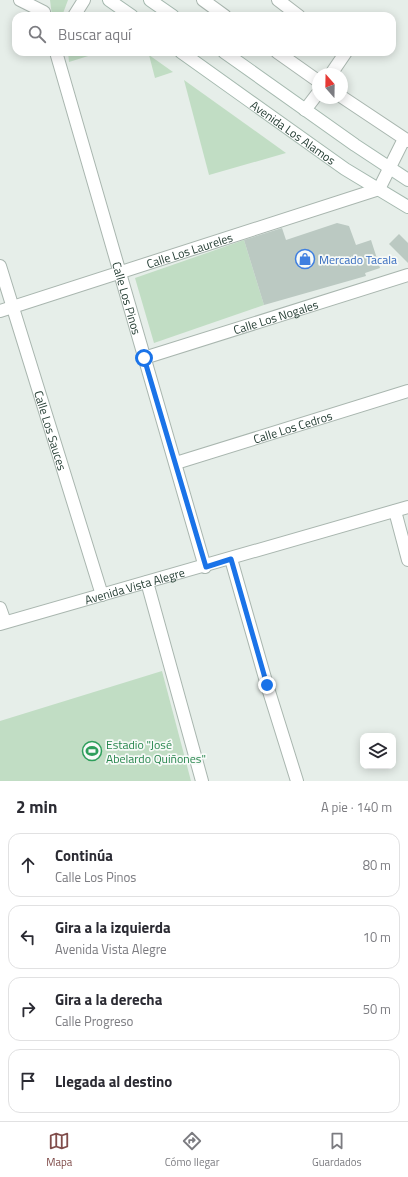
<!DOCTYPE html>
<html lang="es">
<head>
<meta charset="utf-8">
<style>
	body { margin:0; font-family:"Titillium Web",sans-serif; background:#f2f2f3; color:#2b2b33 }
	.controls { position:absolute; right:12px; bottom:12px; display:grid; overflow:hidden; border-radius:8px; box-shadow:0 2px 10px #0003 }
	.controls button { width:36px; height:36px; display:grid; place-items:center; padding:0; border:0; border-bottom:1px solid #e1e1e2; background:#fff; color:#2b2b33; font:20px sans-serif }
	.compass { position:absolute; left:312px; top:68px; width:36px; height:36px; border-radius:50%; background:#fff; box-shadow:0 2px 10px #0003; rotate:340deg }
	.stop { position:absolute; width:12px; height:12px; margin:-9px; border:3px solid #1a73e8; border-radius:50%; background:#fff }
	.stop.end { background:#1a73e8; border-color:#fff; box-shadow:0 1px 4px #0008 }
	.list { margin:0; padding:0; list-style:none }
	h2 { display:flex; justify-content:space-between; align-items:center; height:52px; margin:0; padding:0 16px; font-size:17px }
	h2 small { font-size:13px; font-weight:400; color:#7c7c81 }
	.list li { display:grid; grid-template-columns:26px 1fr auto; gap:12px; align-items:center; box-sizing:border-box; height:64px; margin:0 8px 8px; padding:0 8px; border:1px solid #e1e1e2; border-radius:12px }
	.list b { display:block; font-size:15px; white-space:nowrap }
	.list p { margin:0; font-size:13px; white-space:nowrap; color:#7c7c81 }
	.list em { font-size:13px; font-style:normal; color:#7c7c81 }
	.icon { flex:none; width:22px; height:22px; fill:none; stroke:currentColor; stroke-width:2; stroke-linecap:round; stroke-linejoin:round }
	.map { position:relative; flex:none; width:408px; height:781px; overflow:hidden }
	.search { position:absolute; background:#fff; box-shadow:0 2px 10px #0003; left:12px; right:12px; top:12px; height:44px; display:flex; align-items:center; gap:10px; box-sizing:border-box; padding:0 14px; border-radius:12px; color:#7c7c81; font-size:15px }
	.sheet { height:340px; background:#fff }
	nav { display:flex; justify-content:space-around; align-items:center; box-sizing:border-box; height:56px; border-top:1px solid #e1e1e2; background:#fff; font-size:11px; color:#7c7c81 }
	nav a { display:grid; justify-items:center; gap:2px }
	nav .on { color:#804d4b }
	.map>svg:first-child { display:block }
	.green { fill:#c1ddc4 }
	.building { fill:#bbc9c2 }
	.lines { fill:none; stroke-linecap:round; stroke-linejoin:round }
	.minor-casing { stroke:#a9b6af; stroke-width:14 }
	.tertiary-casing { stroke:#a9b6af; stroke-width:14 }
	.secondary-casing { stroke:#a5b9af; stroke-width:14 }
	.minor { stroke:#fff; stroke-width:12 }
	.tertiary { stroke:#fff; stroke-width:12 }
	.secondary { stroke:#fff; stroke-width:12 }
	.route { stroke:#1a73e8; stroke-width:5 }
	.labels { text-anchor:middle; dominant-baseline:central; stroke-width:3.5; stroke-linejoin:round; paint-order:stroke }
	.street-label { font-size:12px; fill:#263f35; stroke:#f7faf8 }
	.shop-label { font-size:12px; fill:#366cbe; stroke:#f7faf8; text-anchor:start }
	.leisure-label { font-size:12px; fill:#27864d; stroke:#f7faf8; text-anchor:start }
</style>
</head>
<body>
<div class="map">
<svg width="408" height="781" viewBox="0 0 408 781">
	<rect width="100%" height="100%" fill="#e6eee9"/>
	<g class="green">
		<polygon points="50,0 68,0 62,16 52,16"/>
		<polygon points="68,52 101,52 69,62"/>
		<polygon points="149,55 173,72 155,78"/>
		<polygon points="184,80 286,153 209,175"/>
		<polygon points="244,240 264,305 154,343 135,278"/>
		<polygon points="162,671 191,781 0,781 0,721"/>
	</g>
	<g class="building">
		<polygon points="337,223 349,226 356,245 371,240 380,268 365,273 366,276 264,305 244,240 282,228 286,240"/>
		<polygon points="399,234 408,243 408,263 389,244"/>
	</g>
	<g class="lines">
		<g class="minor-casing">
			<g id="minor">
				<polyline points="20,0 44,12"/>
				<polyline points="203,0 225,16"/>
				<polyline points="278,0 299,16"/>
				<polyline points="74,16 84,0"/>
				<path id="s1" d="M56 52 205 567"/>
				<polyline points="277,52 318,81"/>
				<polyline points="331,74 346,52"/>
				<polyline points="342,97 408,141"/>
				<polyline points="305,110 318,93"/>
				<path id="s2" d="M0 266 102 595"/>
				<path id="s3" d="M0 311 379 189 404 139"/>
				<path id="s4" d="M144 358 408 275"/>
				<path id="s5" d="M176 463 408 391"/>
				<polyline points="395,511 408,560"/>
				<polyline points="231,559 267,685 297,781"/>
				<polyline points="147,582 202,781"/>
				<polyline points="0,608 5,622"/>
			</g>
		</g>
		<g class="tertiary-casing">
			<g id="tertiary">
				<path id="s6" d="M0 624 408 507"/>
			</g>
		</g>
		<g class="secondary-casing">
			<g id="secondary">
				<polyline points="109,0 132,16"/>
				<polyline points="150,0 173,16"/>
				<path id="s7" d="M181 52 345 169 408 207"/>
				<polyline points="224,52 355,145 408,180"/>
			</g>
		</g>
		<use href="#minor" class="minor"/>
		<use href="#tertiary" class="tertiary"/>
		<use href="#secondary" class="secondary"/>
	</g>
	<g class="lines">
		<polyline class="route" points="144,358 206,567 231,559 267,685"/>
	</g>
	<defs>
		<g id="shop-ring" transform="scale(1)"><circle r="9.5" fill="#f7faf8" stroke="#3f7fe0" stroke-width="1.5"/><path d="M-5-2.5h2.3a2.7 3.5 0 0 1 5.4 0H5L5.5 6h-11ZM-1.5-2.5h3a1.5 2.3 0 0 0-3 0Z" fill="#3f7fe0"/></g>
		<g id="stadium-ring" transform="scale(1)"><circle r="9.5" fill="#f7faf8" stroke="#2e9e5b" stroke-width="1.5"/><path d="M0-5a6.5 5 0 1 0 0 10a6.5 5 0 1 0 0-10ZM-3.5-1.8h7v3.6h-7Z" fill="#2e9e5b"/></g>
	</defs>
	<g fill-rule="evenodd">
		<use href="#shop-ring" x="305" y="259"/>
		<use href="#stadium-ring" x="92" y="751"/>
	</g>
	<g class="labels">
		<g class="street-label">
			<text stroke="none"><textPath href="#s7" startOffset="138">Avenida Los Alamos</textPath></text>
			<text stroke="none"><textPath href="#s3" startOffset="199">Calle Los Laureles</textPath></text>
			<text stroke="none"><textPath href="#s1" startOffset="256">Calle Los Pinos</textPath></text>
			<text stroke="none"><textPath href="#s4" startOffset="138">Calle Los Nogales</textPath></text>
			<text stroke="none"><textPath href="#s5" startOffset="122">Calle Los Cedros</textPath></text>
			<text stroke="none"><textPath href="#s2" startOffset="172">Calle Los Sauces</textPath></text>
			<text stroke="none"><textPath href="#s6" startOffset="140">Avenida Vista Alegre</textPath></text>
		</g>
		<g class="shop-label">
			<text x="319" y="259">Mercado Tacala</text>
		</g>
		<g class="leisure-label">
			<text x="106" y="744">Estadio "José<tspan x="106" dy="14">Abelardo Quiñones"</tspan></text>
		</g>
	</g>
</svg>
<div class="controls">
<button><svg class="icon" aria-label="layers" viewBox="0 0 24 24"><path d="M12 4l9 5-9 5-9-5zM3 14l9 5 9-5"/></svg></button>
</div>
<svg class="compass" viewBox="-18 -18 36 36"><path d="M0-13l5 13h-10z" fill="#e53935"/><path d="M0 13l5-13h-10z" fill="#7c7c81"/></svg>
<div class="stop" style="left:144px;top:358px"></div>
<div class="stop end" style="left:267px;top:685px"></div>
<div class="search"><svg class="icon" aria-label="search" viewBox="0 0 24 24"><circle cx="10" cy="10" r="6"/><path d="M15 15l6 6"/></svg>Buscar aquí</div>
</div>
<section class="sheet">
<h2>2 min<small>A pie · 140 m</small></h2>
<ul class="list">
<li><svg class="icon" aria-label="ahead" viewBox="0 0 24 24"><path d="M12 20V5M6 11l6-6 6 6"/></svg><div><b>Continúa</b><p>Calle Los Pinos</p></div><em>80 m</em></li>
<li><svg class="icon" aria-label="left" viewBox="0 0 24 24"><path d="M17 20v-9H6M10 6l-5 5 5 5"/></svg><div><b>Gira a la izquierda</b><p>Avenida Vista Alegre</p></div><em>10 m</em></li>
<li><svg class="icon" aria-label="right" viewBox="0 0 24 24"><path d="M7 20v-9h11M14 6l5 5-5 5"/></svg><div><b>Gira a la derecha</b><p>Calle Progreso</p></div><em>50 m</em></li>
<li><svg class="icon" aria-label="arrive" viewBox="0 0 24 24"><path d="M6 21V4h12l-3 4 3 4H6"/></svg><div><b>Llegada al destino</b></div></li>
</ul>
</section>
<nav>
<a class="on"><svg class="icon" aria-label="map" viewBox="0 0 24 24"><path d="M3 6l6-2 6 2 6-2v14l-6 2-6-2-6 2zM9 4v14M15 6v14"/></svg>Mapa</a>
<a><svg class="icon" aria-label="directions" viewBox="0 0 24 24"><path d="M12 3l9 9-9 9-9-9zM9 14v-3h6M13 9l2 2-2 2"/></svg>Cómo llegar</a>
<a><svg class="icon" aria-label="saved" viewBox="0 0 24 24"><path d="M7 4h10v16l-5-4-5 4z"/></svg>Guardados</a>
</nav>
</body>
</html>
